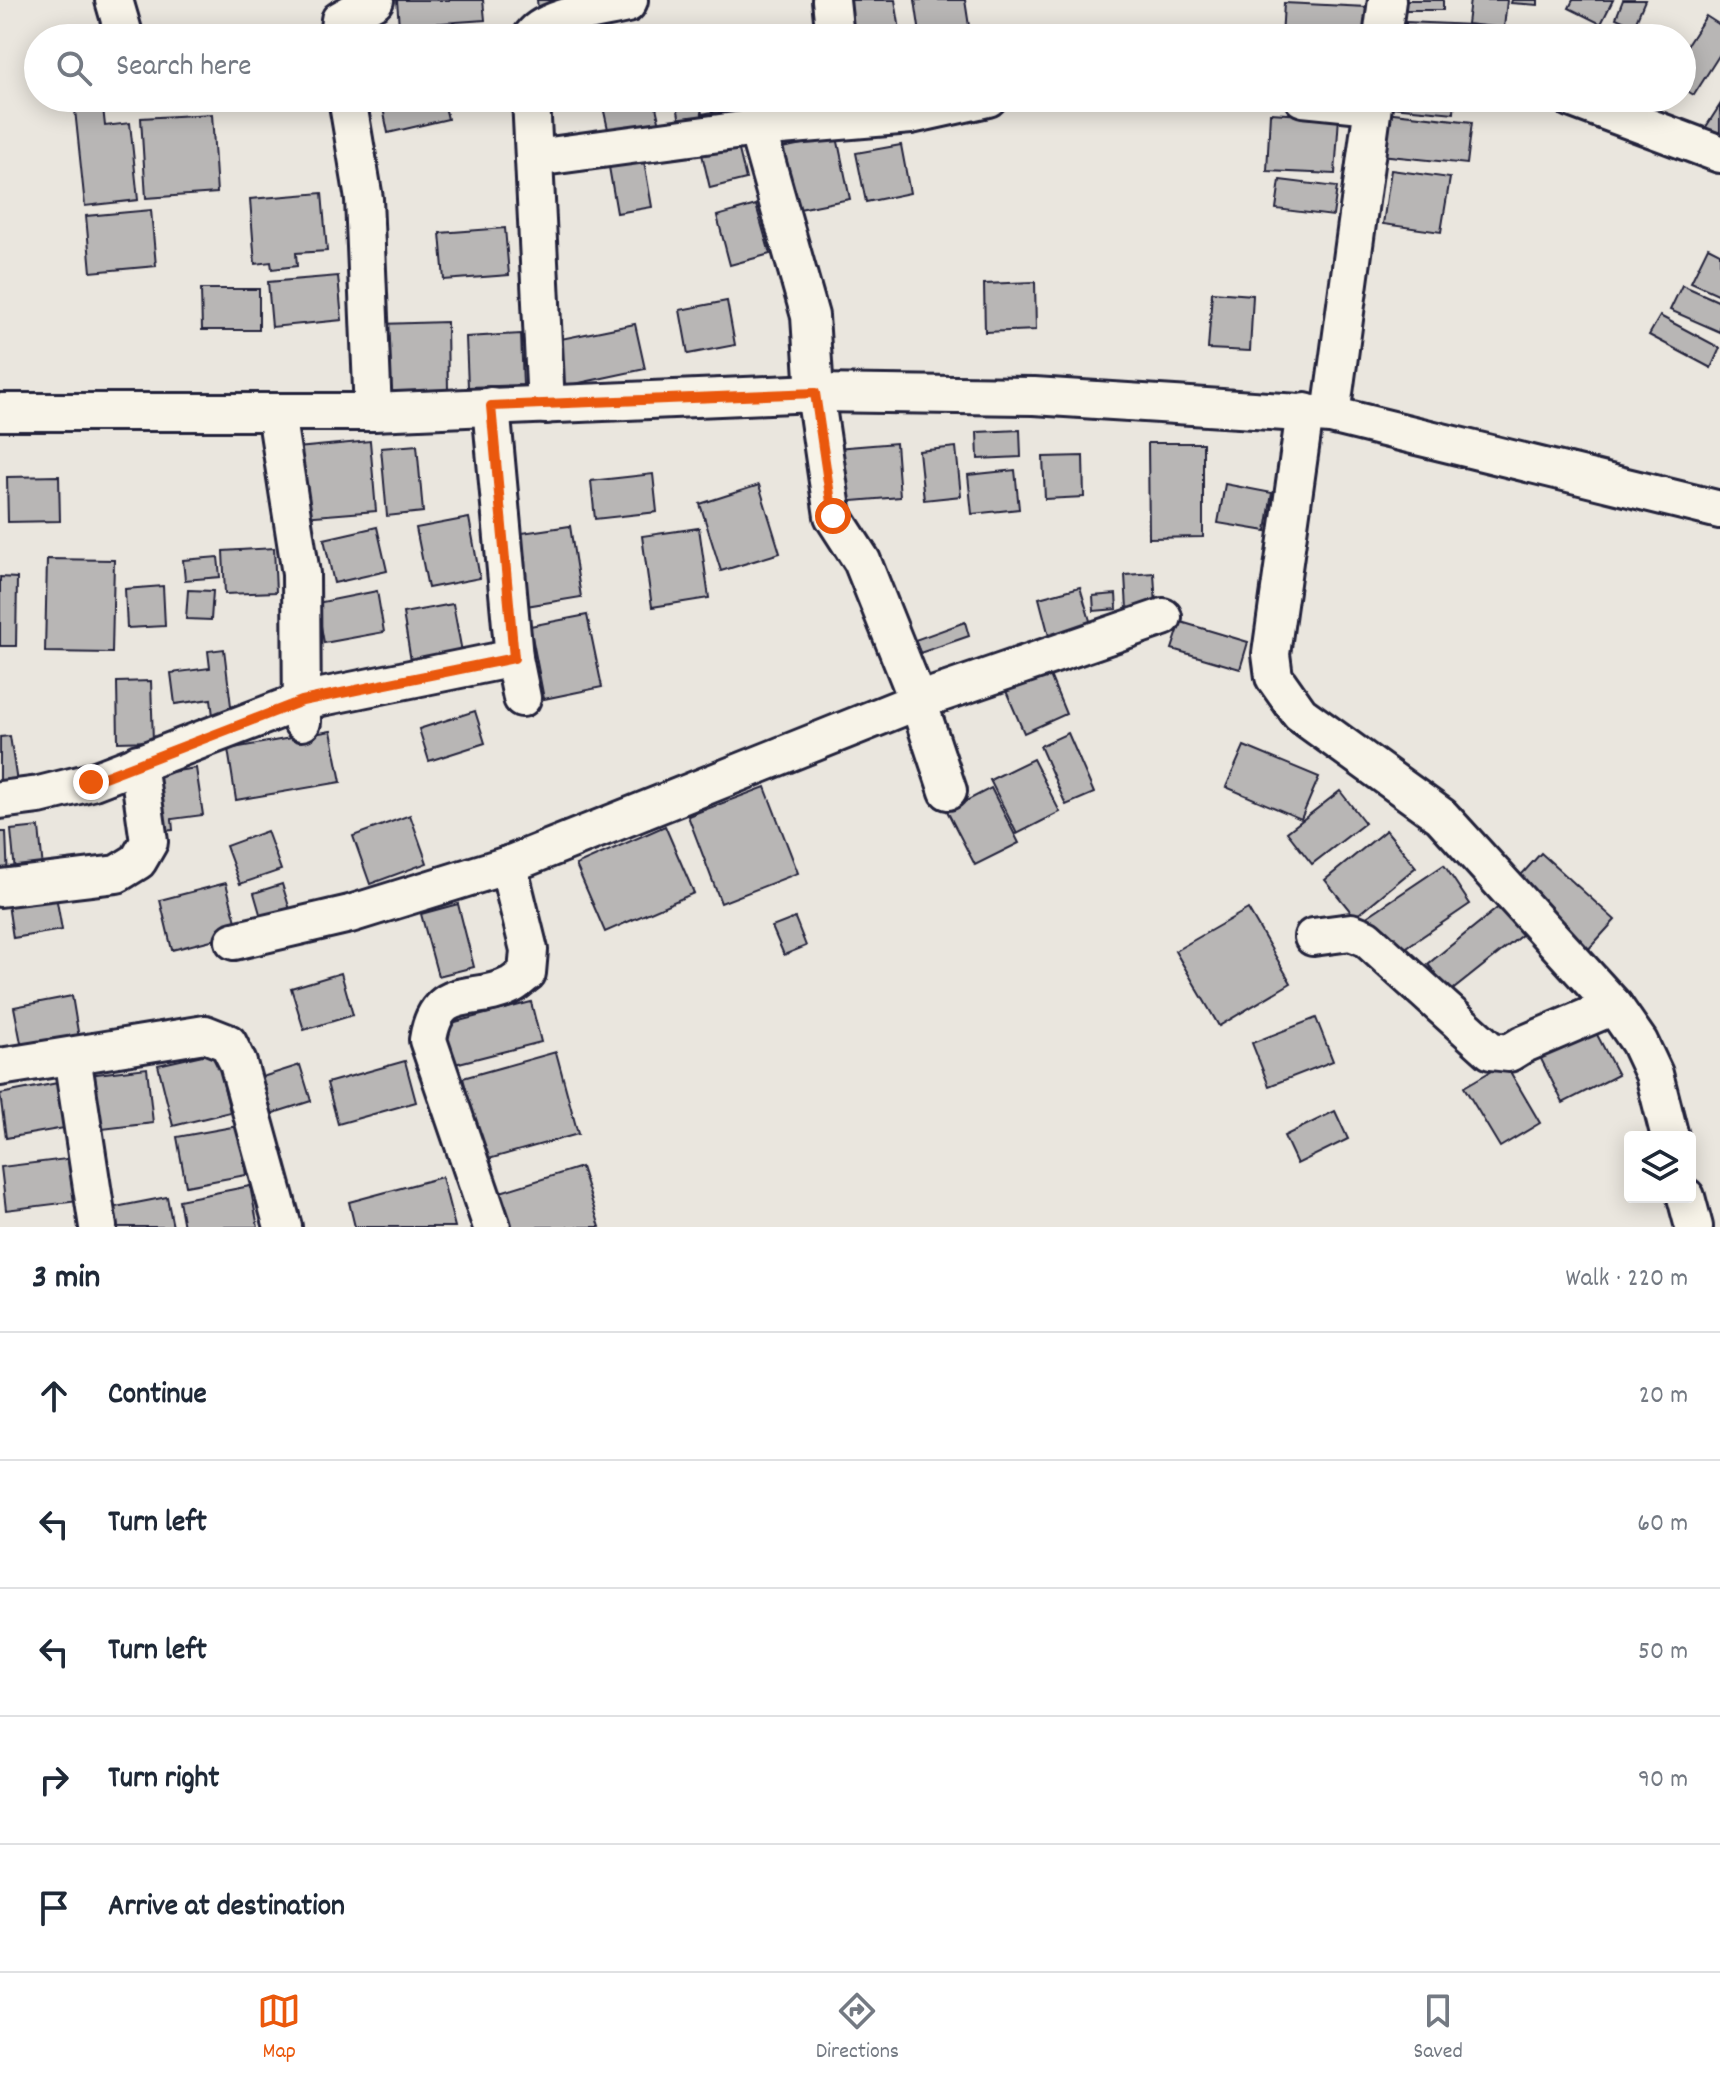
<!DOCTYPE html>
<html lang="en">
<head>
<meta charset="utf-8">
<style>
	body { margin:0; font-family:Dekko,sans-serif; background:#f6f6f7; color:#1f2937 }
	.controls { position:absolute; right:24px; bottom:24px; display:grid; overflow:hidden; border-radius:8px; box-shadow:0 4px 20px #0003 }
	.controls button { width:72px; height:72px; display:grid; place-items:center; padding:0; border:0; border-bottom:2px solid #e0e1e3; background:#fff; color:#1f2937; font:40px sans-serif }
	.stop { position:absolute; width:24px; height:24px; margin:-18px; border:6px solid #ea580c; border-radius:50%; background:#fff }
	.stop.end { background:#ea580c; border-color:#fff; box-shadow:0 2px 8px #0008 }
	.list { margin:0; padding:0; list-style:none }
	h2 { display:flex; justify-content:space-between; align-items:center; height:104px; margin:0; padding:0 32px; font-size:34px }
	h2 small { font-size:26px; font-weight:400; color:#747a83 }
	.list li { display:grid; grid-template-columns:52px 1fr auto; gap:24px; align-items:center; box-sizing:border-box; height:128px; padding:0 32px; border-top:2px solid #e0e1e3 }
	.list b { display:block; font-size:30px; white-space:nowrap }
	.list em { font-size:26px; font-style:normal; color:#747a83 }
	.icon { flex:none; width:44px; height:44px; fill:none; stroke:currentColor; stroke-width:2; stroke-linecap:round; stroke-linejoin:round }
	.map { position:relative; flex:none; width:1720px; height:1227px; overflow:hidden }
	.search { position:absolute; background:#fff; box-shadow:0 4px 20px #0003; left:24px; right:24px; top:24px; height:88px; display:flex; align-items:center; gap:20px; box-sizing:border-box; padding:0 28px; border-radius:44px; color:#747a83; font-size:30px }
	.sheet { height:744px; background:#fff }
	nav { display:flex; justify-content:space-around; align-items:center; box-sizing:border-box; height:112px; border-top:2px solid #e0e1e3; background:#fff; font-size:22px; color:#747a83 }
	nav a { display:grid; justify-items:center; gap:4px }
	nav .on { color:#ea580c }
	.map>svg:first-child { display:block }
	.building { fill:#b8b6b5; stroke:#22223b; stroke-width:2 }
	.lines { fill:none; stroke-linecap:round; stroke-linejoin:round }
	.street-casing { stroke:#22223b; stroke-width:42 }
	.street { stroke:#f7f3e8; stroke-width:36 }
	.route { stroke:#ea580c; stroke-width:10 }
</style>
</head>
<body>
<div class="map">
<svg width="1720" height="1227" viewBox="0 0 1720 1227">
	<rect width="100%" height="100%" fill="#eae6de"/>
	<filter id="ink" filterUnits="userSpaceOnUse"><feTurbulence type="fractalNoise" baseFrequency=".0125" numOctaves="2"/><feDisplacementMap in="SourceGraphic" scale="16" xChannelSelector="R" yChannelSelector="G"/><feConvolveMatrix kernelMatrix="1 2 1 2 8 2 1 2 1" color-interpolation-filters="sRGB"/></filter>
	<g filter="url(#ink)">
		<g class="building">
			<polygon points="397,0 483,0 485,20 399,26"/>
			<polygon points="537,0 598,0 538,9"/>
			<polygon points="843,0 895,0 901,36 849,38"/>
			<polygon points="915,0 965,0 969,26 920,34"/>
			<rect x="1403" y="0" width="40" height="10"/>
			<polygon points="1470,0 1507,0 1504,28 1467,24"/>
			<polygon points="1512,0 1538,0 1538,5 1511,3"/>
			<polygon points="1573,0 1613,0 1601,24 1569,8"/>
			<polygon points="1623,0 1645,0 1634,26 1616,18"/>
			<polygon points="1284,3 1367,7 1365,38 1282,38"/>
			<polygon points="1706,16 1720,25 1720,54 1694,95 1682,88 1682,53"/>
			<polygon points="1406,22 1472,25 1472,38 1406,38"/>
			<polygon points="102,98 105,126 130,123 138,200 85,206 74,100"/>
			<polygon points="381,98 443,98 448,119 388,133"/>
			<polygon points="601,98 654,98 660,125 610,138"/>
			<polygon points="676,98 699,98 702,114 723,110 725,121 681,129"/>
			<polygon points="1383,98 1455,98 1454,113 1382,106"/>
			<polygon points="1720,105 1720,140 1704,130"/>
			<polygon points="1376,111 1472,122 1467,164 1371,154"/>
			<polygon points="1270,113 1339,117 1335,174 1267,171"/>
			<polygon points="212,114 217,193 146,198 141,118"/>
			<polygon points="837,137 850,199 789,211 777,149"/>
			<polygon points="737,142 746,179 710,188 701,150"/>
			<polygon points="901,145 910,193 866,202 856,153"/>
			<polygon points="644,161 652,207 617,213 609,167"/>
			<polygon points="1391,170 1450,178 1441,232 1383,224"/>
			<polygon points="1280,180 1337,187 1333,216 1276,209"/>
			<polygon points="322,193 327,251 296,253 297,266 272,269 271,262 255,264 250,199"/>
			<polygon points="756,205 770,254 730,265 717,216"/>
			<polygon points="151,210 156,266 91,272 86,216"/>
			<polygon points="505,228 509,275 444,280 440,233"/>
			<polygon points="1708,247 1720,253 1720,295 1691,282"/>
			<polygon points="338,276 342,320 272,327 268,282"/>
			<polygon points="1035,282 1036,330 985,332 984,284"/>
			<polygon points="1682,285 1720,302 1720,332 1670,310"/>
			<polygon points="201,289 259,289 259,330 202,330"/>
			<polygon points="1212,292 1253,295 1250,351 1208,349"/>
			<polygon points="727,301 735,345 688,354 680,310"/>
			<polygon points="1660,316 1720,348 1711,368 1649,335"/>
			<polygon points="447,322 448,391 380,392 379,324"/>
			<polygon points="635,324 645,369 565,386 556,340"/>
			<polygon points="521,334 523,385 468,387 466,337"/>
			<polygon points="1020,430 1021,457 978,459 977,432"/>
			<polygon points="370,441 376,511 303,517 297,448"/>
			<polygon points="896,443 900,497 841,502 836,448"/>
			<polygon points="1148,443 1203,443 1203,537 1149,538"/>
			<polygon points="417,445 423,512 387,516 381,448"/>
			<polygon points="956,447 961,496 924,500 919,451"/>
			<polygon points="1083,456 1084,497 1045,499 1043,457"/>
			<polygon points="1015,470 1019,509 972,514 968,475"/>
			<polygon points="653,474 657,512 595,519 591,481"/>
			<polygon points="59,476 60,521 8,522 7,477"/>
			<polygon points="1225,484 1272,493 1266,531 1218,523"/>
			<polygon points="759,485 780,553 721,571 700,504"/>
			<polygon points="469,518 480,578 428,588 416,528"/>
			<polygon points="570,526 581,597 526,606 515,534"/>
			<polygon points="377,527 387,571 334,583 324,539"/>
			<polygon points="699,528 709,598 652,607 642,536"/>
			<polygon points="274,548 276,592 225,594 223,551"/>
			<polygon points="218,557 220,577 185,580 183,560"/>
			<polygon points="47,559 114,560 112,653 45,652"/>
			<polygon points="1154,573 1156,607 1127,609 1125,575"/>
			<polygon points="0,577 17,578 16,646 0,646"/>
			<polygon points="163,586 165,626 127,628 125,589"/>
			<polygon points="1080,587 1091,624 1049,636 1039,598"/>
			<polygon points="188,590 213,591 211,620 186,619"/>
			<polygon points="377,591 384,632 324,643 317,603"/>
			<polygon points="1116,594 1117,609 1094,611 1093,596"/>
			<polygon points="453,604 462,652 411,661 403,613"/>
			<polygon points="587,615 602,687 544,699 530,626"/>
			<polygon points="965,622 969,636 920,653 915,640"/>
			<polygon points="1181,622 1248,642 1240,669 1172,649"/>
			<polygon points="224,649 232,714 213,716 211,699 175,704 171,673 210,668 208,651"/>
			<polygon points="1049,673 1066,714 1024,733 1006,691"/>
			<polygon points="151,681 153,741 118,742 117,682"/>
			<polygon points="475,711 485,743 429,761 419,729"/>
			<polygon points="331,731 341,782 236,800 228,749"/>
			<polygon points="1068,733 1094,793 1066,805 1040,746"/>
			<polygon points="10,736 18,789 0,792 0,737"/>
			<polygon points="1244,746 1319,777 1301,819 1226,787"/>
			<polygon points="1033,759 1060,812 1017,834 990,780"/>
			<polygon points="196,768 203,815 172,819 173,830 153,832 145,776"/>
			<polygon points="765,787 798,873 721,903 688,816"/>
			<polygon points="991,788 1019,843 975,865 947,811"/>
			<polygon points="1340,791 1365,823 1312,864 1287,832"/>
			<polygon points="410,815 427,863 370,884 353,836"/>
			<polygon points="665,826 694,893 605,932 576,865"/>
			<polygon points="39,827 43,869 15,872 11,830"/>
			<polygon points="1386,830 1416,867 1355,917 1325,880"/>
			<polygon points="267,831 281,870 240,884 226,846"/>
			<polygon points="0,832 6,832 8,880 0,880"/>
			<polygon points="1541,853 1615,920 1586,952 1512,885"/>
			<polygon points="1444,865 1470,904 1395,955 1368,916"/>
			<polygon points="226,883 239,933 172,950 160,900"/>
			<polygon points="282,884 292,916 263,924 254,893"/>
			<polygon points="56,896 62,930 13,938 8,904"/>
			<polygon points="458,904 474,967 438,976 421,914"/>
			<polygon points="1500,906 1523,934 1450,992 1428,964"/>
			<polygon points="1248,909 1291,983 1219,1026 1175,951"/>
			<polygon points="795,918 806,946 784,955 772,927"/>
			<polygon points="341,973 353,1015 304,1030 291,988"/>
			<polygon points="72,996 79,1038 22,1048 14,1007"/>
			<polygon points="531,1002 541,1042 451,1065 440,1026"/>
			<polygon points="1316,1018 1333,1061 1269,1086 1252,1043"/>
			<polygon points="1591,1023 1618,1075 1563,1103 1537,1051"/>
			<polygon points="216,1052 230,1112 173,1126 158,1065"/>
			<polygon points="556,1052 578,1134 485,1160 463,1078"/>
			<polygon points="405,1061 416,1102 338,1124 327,1083"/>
			<polygon points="1505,1063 1540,1123 1500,1147 1464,1087"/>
			<polygon points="300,1065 311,1101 264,1116 253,1080"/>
			<polygon points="147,1068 153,1123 94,1130 88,1075"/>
			<polygon points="68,1081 76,1126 6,1138 0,1094"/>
			<polygon points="1335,1111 1348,1139 1297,1164 1284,1136"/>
			<polygon points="238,1126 246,1175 186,1186 177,1137"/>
			<polygon points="74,1158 79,1201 6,1210 1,1167"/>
			<polygon points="581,1167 600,1227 504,1227 494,1194"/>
			<polygon points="442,1177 455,1227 355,1227 349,1202"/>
			<polygon points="250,1186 258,1227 184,1227 179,1200"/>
			<polygon points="167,1197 173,1227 108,1227 105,1209"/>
		</g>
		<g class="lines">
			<g class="street-casing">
				<g id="street">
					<polyline points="114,0 125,38"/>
					<polyline points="831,0 835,38"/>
					<polyline points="338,38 340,20 375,0"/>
					<path d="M531 38C542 16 603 10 627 4L629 0"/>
					<polyline points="1382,38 1387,0"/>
					<polyline points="347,98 364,199 373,412"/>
					<polyline points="531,98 546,405"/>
					<polyline points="1303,98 1372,105"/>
					<polyline points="1570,98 1720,154"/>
					<polyline points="757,128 810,316 815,393 833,516 862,561 918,701 948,791"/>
					<polyline points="535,158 757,128 911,115 988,98"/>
					<polyline points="491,406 514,658 522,698"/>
					<polyline points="0,412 373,412 815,393 1034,396 1331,415 1720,510"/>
					<polyline points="1305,412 1271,654 1274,677 1300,714 1441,816 1614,1006 1639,1042 1654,1074 1670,1137"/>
					<polyline points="276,413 301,574 302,722"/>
					<polyline points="1331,415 1374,98"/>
					<polyline points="0,800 39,795 91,782 302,701 514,658"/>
					<polyline points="0,888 117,874 138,861 149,842 138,763"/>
					<polyline points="1313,937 1351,932 1366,938 1491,1051 1509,1053 1522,1045 1614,1006"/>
					<polyline points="234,941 350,914 508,865 918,701 1163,617"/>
					<polyline points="72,1056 98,1227"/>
					<polyline points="0,1067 205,1034 228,1043 238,1063 283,1227"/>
					<polyline points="1686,1197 1694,1227"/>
					<path d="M492 1227 428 1040C437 981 474 1005 511 985 517 982 522 976 527 973L529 950 508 865"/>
				</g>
			</g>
			<use href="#street" class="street"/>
		</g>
	</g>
	<g class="lines" filter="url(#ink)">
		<polyline class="route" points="91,782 302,701 514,658 491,406 815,393 833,516"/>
	</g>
</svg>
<div class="controls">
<button><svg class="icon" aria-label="layers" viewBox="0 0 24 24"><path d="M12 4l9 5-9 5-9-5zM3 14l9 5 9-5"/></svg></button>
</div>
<div class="stop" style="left:833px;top:516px"></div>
<div class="stop end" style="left:91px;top:782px"></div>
<div class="search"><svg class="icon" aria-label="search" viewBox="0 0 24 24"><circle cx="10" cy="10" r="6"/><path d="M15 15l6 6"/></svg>Search here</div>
</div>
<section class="sheet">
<h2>3 min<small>Walk · 220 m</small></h2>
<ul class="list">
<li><svg class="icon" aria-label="ahead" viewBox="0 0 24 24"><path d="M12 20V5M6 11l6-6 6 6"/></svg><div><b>Continue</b></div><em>20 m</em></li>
<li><svg class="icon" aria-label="left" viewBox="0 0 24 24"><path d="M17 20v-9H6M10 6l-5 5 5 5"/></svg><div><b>Turn left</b></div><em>60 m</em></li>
<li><svg class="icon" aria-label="left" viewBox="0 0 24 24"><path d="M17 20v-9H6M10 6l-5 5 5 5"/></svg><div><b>Turn left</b></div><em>50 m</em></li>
<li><svg class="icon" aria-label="right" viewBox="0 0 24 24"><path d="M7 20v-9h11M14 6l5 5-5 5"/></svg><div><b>Turn right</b></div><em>90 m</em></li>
<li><svg class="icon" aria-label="arrive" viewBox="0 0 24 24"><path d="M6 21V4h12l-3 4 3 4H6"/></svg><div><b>Arrive at destination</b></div></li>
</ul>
</section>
<nav>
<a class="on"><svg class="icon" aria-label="map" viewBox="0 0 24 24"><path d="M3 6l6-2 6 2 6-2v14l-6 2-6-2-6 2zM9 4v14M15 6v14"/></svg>Map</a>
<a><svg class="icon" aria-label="directions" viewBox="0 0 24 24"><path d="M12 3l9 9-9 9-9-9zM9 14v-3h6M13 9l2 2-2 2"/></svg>Directions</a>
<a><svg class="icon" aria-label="saved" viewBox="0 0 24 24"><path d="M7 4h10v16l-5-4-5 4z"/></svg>Saved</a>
</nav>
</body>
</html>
